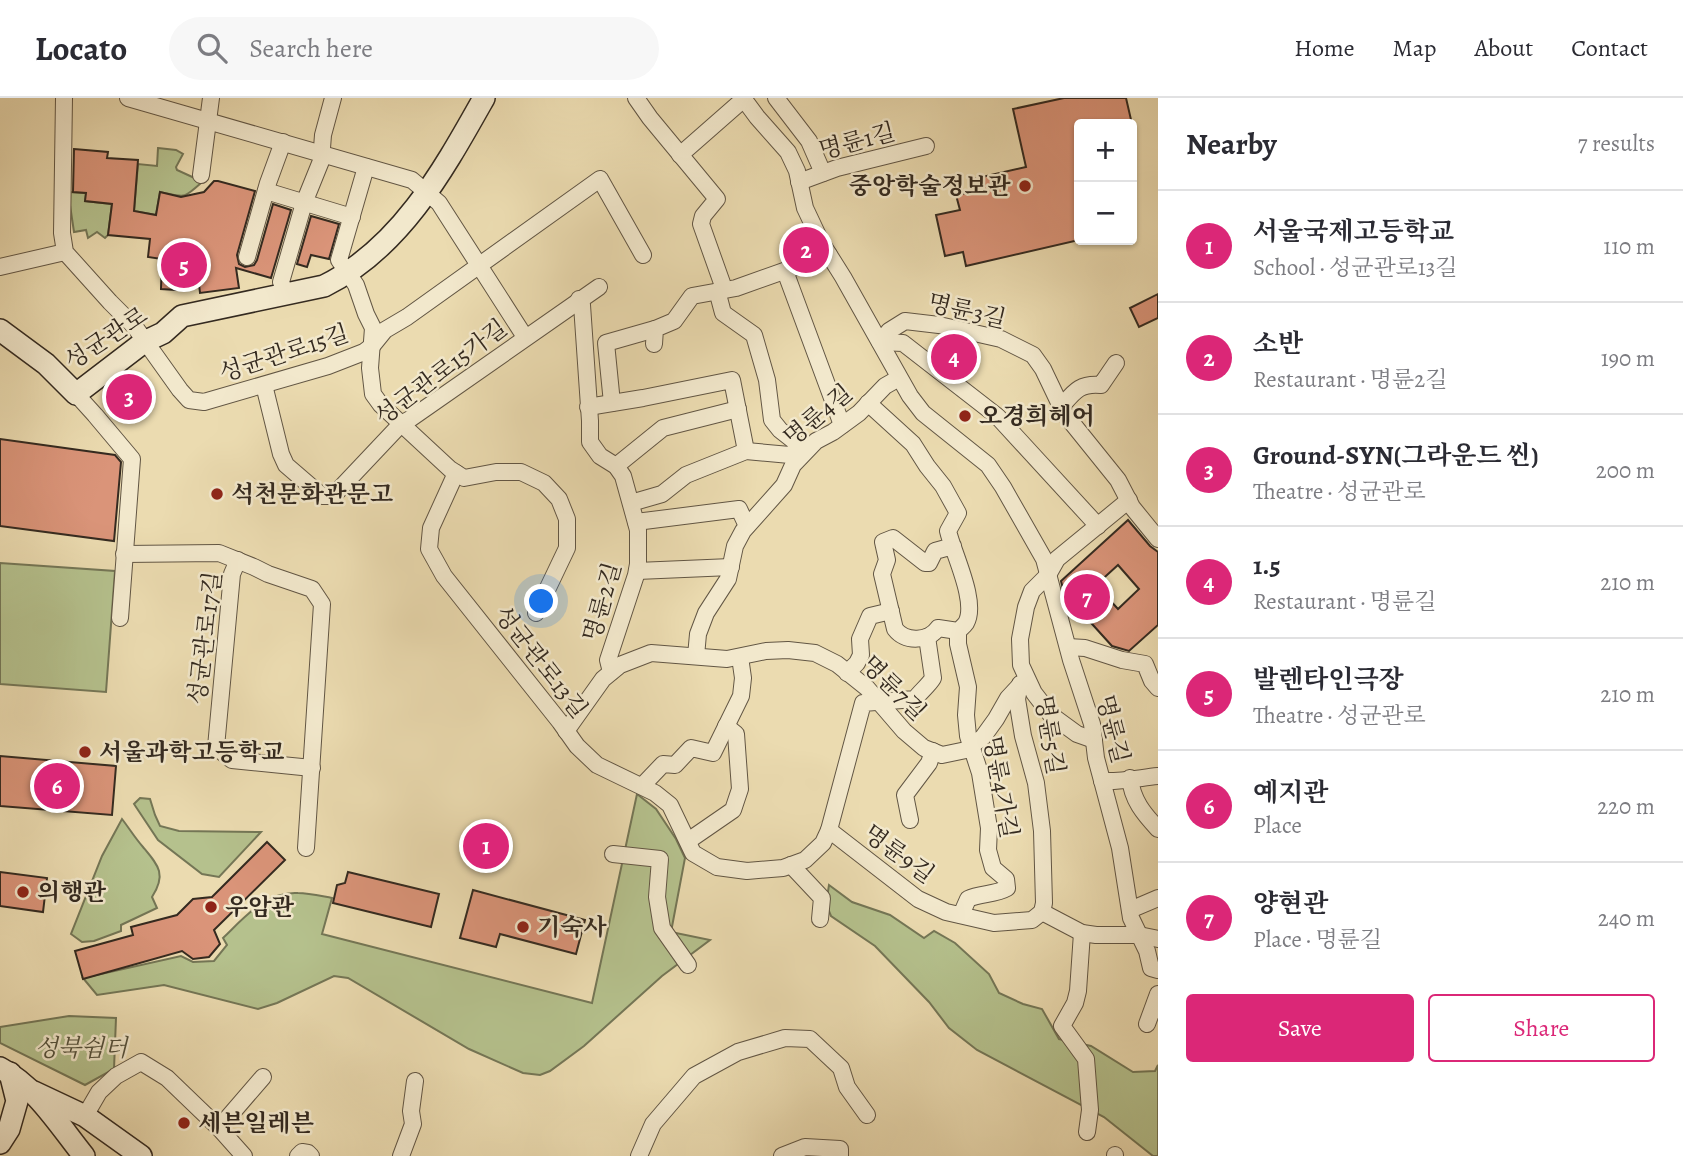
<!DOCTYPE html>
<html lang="en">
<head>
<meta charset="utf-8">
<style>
	body { margin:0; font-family:Alegreya,"Noto Serif KR",serif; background:#f7f7f7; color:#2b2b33 }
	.controls { position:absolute; right:21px; top:21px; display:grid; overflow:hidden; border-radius:7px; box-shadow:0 2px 5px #0004 }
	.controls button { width:63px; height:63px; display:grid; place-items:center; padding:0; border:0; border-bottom:2px solid #e1e1e2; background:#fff; color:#2b2b33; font:35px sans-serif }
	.you { position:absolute; left:542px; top:504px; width:24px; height:24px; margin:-18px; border:5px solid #fff; border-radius:50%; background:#1a73e8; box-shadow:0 0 0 10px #1a73e833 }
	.badge { display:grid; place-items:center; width:46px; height:46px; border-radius:50%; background:#db2777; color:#fff; font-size:23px; font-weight:700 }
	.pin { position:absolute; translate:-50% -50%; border:4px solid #fff; box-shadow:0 2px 7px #0006 }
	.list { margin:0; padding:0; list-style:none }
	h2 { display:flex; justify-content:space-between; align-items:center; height:91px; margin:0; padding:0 28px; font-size:30px }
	h2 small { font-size:23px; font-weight:400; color:#7c7c81 }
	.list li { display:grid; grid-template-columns:46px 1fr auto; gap:21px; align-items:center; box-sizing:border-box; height:112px; padding:0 28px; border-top:2px solid #e1e1e2 }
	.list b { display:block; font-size:26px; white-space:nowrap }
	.list p { margin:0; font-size:23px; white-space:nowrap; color:#7c7c81 }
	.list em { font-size:23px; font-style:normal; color:#7c7c81 }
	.actions { display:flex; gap:14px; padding:21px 28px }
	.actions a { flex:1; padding:16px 0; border:2px solid #db2777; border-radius:7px; text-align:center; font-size:24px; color:#db2777 }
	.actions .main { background:#db2777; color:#fff }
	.icon { flex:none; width:38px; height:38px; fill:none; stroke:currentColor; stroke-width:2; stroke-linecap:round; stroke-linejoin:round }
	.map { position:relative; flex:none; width:1158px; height:1058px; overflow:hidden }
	header { display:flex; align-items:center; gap:42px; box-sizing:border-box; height:98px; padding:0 35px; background:#fff; border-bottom:2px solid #e1e1e2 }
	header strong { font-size:33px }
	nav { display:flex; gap:38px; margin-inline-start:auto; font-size:24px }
	.search { width:490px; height:63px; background:#f7f7f7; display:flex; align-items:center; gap:18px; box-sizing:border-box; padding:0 24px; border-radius:38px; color:#7c7c81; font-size:26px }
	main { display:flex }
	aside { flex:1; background:#fff }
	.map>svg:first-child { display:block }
	.green { fill:#b5c18d; stroke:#747656; stroke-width:2 }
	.building { fill:#da9479; stroke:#342a20; stroke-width:2; fill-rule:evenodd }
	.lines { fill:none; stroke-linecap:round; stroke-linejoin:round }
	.street-casing { stroke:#625644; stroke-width:18 }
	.secondary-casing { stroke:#342a20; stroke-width:24 }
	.street { stroke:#f2e8cc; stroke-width:16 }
	.secondary { stroke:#f2e8cc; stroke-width:21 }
	.poi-dot { fill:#8f2418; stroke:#f2e8cc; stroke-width:2.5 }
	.labels { text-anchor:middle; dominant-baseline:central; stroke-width:5; stroke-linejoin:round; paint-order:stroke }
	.street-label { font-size:24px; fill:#342a20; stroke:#f2e8cc }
	.poi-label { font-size:24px; font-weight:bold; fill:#342a20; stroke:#f2e8cc; text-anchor:start }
	.park-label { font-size:24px; font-style:italic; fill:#54503b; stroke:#f2e8cc }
</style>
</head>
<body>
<header>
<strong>Locato</strong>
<div class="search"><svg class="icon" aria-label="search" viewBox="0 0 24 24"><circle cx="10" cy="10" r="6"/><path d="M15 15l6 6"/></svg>Search here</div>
<nav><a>Home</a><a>Map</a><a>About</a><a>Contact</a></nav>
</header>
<main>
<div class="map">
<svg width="1158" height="1058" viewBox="0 0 1158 1058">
	<rect width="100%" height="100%" fill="#ebdbb0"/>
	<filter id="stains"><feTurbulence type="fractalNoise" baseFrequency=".00286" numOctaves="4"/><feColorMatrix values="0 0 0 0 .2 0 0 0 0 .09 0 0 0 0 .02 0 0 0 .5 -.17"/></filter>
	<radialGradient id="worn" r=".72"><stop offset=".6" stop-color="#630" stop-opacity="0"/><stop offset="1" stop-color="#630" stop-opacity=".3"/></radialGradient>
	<g class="green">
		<path d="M158 50 176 52 183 56 176 69 177 72 201 83V85C182 102 185 99 160 94L156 117 134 113 138 66 157 68Z"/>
		<polygon points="68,94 86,95 85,103 112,106 108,137 105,140 97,134 88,140 86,132 74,134"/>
		<polygon points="0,465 115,473 106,594 0,586"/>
		<path d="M637 696 656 711 676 741 685 760 671 834 710 842 662 878 584 948 550 973 540 977 523 975 469 951 348 880 334 878 277 905 258 911 164 887 97 897 83 880 181 858 193 864 214 863 227 847 223 840C244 820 266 793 298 795 309 795 321 798 332 800L322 836 592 905Z"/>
		<polygon points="140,700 150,701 155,717 160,728 179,733 261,734 219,779 202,776 158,742 134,706"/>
		<path d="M122 721C129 730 135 740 143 749 158 767 167 776 152 799L157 810 121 827V833L94 843 82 844 71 836 102 758Z"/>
		<polygon points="829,787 852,804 890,817 924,840 934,833 955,845 989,876 999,895 1023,906 1042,911 1059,941 1091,948 1133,974 1155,973 1158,967 1158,1058 1153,1058 1104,1019 977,952 949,930 929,904 875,848 831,818 826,806"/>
		<polygon points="69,918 116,920 114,971 85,987 0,945 0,929"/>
	</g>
	<g class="building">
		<polygon points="1064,0 1126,0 1132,26 1079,26 1079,142 966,168 963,154 945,158 936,117 960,112 956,97 972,94 969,82 1026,69 1013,11"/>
		<polygon points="74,51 108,54 107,60 138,62 134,113 156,117 160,94 181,99 204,94 214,83 218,83 255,93 237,157 239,166 245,169 254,167 257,162 273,106 291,112 271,180 236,170 239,190 200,195 199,186 178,187 176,192 161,191 162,161 148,159 150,141 108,137 112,106 85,103 86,95 73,94"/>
		<polygon points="311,118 339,126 329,161 311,157 307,169 297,166"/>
		<polygon points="1158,196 1158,220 1139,229 1130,210"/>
		<polygon points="0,341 115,357 121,364 114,443 0,428"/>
		<path d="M1128 422 1150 448 1158 454V527L1129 553 1112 548 1064 495 1061 483ZM1118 467 1139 491 1118 511 1096 487Z"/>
		<polygon points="0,658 116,668 112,717 0,708"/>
		<polygon points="267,744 285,762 214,832 220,846 209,859 193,861 182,853 83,881 75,853 133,837 131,829 177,817 193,801 212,799"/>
		<polygon points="0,774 47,780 43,814 0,808"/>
		<polygon points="348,774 439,796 431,829 333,805 337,787 345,785"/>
		<polygon points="473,792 585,822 576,856 500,836 496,849 460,840"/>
	</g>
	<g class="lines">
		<g class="street-casing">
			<g id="street">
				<polyline points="64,0 62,135 65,154 110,204 135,229 180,292 189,302 204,304 328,268 364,254 372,248 385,232 407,219 600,81 643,157"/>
				<polyline points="128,0 412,82 439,105 525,239"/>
				<polyline points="636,0 650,20 717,101 703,118 701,126 722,185 719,200 723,215 754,237 767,282 772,322 780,332 794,343 801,358"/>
				<polyline points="743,0 757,19 788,54 797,73 805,110 821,144 843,179 910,298 923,315 988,367 1003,389 1044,461 1071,562 1092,626 1096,660 1120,750 1131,820 1147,853 1151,870 1158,872"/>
				<polyline points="776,0 809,43 823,75"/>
				<polyline points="680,57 745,0"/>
				<polyline points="366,69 339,162 356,187 366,216 373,230 370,270 373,296 381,307 450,371 464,380 496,374 521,374 544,385 559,401 567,421 567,450 536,515"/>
				<polyline points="201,77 211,0"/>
				<polyline points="799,84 837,70 926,48"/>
				<polyline points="266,93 352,119"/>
				<polyline points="247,159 268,85 283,44"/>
				<polyline points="0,169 65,154"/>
				<polyline points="785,173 842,327"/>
				<polyline points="286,197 281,184 304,105 321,63 323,37 333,0"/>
				<polyline points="579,201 582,207 590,323 590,344 600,358 616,368 623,378 638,432 638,466 636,477 608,562 611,574"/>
				<polyline points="880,244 889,233 905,223 939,227 1001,241 1033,257 1043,271 1064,315 1118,382 1132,409 1158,441"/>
				<polyline points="880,244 903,245 997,318 1098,428"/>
				<polyline points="654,246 655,231 674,223 692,198 736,190 829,157"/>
				<polyline points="264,287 281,356 286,367 322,398 333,398 401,326 410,321 599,189"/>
				<polyline points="76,296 95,317 132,361 120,520"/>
				<polyline points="612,305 606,245 655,231"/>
				<path d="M868 305 913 346 927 368 943 388 958 415 948 433C953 455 978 504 966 525 964 528 961 530 958 533L938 530C929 543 906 545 895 531L882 476 887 462 883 444 893 440 925 465H929L935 453 953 448"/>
				<polyline points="588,309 643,300 732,282 746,353"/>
				<path d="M1061 309C1074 294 1079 285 1101 287L1116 265"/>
				<polyline points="616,368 663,330 738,311"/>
				<path d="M456 375 431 430 429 451 444 478 560 624 577 648 597 667 655 695 670 707 693 755 717 769 747 773 783 770 805 762 823 745 829 732 863 605 915 601C920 594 929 587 933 580L927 539"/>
				<polyline points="631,405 662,396 686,377 746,353 801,358"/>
				<polyline points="636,424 739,411 747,428"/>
				<polyline points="124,456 219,455 254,469 268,476 312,491 322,506 306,750"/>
				<polyline points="238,462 232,476 216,649 232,662 312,670"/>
				<polyline points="637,473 731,469"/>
				<path d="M958 533V546L968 589 966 617 968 638 980 675 989 730 988 752 993 770 1006 781 1007 790C995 797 980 795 968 801L961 817"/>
				<polyline points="1068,549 1085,550 1122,562 1145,566 1152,583 1158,590"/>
				<polyline points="696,558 698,536 706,515 728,481 735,448 743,433 784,387 793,367 816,343 833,334 859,315 885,288 899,280"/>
				<polyline points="847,575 857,565 861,557 860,541 870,518 891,513"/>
				<polyline points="1020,586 1017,601 1023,638 1036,685 1042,733 1044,805 1042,814"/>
				<polyline points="566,633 603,581 620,567 651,555 727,561 766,553 788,552 815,555 837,566 867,590 904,633 924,650 942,657 966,652 983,639 996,621 1008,600 1021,586"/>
				<polyline points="1094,642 1077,636 1051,617 1034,595 1021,567 1020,541 1026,509 1032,493 1048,477 1057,461 1129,402"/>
				<path d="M1130 680C1132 702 1144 716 1158 731"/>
				<path d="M1102 683C1121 684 1139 680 1158 678"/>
				<polyline points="642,688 663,666 675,667 691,650 713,655 741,598 743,580 740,559"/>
				<polyline points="910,722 905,697 929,665 933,653"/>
				<polyline points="829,732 918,801 946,814 994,825 1032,822 1042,814"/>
				<polyline points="688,743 733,712 740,691 736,636 726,628"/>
				<polyline points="613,756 660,761 657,799 662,830 688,867"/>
				<polyline points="791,767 822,800 820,821"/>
				<polyline points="1130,812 1158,800"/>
				<polyline points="1042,814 1082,835 1096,837 1139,837 1158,841"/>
				<polyline points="1082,835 1078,893 1075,905 1062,928 1086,961 1090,1012 1087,1034"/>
				<polyline points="1147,926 1158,896"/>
				<polyline points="85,1018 99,994 116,978 141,964 167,980 219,1030 244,1058"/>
				<polyline points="219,1030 263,979"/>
				<polyline points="298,1058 302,1054 308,1055 311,1058"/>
				<polyline points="401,1058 413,1026 411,1013 415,983"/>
				<polyline points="639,1058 653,1026 694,978 738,954 785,940 810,941 841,970 847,989 867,1017"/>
				<polyline points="782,1058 805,1049 840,1051 840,1058"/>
				<polyline points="1115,1058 1115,1057"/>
			</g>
		</g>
		<g class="secondary-casing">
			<g id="secondary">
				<path d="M0 232 46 266 76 296 144 244 163 235 182 218 324 188C401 150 444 71 484 0"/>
				<path d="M0 970C36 989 59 1027 84 1058"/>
				<polyline points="34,994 85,1018 141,1058"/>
				<polyline points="0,1045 9,1031 17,1003 10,975"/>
			</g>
		</g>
		<use href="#street" class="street"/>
		<use href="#secondary" class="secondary"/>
	</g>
	<g class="poi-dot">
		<circle cx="1025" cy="88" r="7"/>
		<circle cx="965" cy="318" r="7"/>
		<circle cx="217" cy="396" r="7"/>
		<circle cx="85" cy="654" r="7"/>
		<circle cx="23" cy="794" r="7"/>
		<circle cx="211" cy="809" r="7"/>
		<circle cx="523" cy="829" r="7"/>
		<circle cx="184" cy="1025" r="7"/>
	</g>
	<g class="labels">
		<g class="street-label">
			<text transform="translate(857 43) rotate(-15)">명륜1길</text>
			<text transform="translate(967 213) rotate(13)">명륜3길</text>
			<text transform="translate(106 240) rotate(-33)">성균관로</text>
			<text transform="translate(284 255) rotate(-18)">성균관로15길</text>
			<text transform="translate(441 274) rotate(-37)">성균관로15가길</text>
			<text transform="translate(818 317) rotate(-40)">명륜4길</text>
			<text transform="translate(602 504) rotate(-74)">명륜2길</text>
			<text transform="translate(205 540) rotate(-83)">성균관로17길</text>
			<text transform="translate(541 564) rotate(52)">성균관로13길</text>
			<text transform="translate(894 590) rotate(45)">명륜7길</text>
			<text transform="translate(1113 631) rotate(76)">명륜길</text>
			<text transform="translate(1050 637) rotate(81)">명륜5길</text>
			<text transform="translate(1001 689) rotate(80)">명륜4가길</text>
			<text transform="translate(899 756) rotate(36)">명륜9길</text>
		</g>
		<g class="poi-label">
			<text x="1011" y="88" text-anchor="end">중앙학술정보관</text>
			<text x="979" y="318">오경희헤어</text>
			<text x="231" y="396">석천문화관문고</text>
			<text x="99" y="654">서울과학고등학교</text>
			<text x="37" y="794">의행관</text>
			<text x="225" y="809">우암관</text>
			<text x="537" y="829">기숙사</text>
			<text x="198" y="1025">세븐일레븐</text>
		</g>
		<g class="park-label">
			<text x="81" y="950">성북쉼터</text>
		</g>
	</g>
	<rect width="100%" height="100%" filter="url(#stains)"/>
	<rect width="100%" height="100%" fill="url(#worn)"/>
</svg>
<div class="controls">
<button>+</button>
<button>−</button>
</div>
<div class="you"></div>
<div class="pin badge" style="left:486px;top:748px">1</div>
<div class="pin badge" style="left:806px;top:152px">2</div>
<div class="pin badge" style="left:129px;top:299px">3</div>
<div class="pin badge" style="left:954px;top:259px">4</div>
<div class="pin badge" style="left:184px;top:167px">5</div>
<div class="pin badge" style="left:57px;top:688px">6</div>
<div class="pin badge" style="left:1087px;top:499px">7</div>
</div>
<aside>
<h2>Nearby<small>7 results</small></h2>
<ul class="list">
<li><span class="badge">1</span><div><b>서울국제고등학교</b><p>School · 성균관로13길</p></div><em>110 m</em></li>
<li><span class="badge">2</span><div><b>소반</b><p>Restaurant · 명륜2길</p></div><em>190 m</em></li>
<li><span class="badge">3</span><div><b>Ground-SYN(그라운드 씬)</b><p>Theatre · 성균관로</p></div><em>200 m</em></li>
<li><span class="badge">4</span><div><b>1.5</b><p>Restaurant · 명륜길</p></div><em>210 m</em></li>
<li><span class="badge">5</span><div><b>발렌타인극장</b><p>Theatre · 성균관로</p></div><em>210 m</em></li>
<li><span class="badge">6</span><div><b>예지관</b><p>Place</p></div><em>220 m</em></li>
<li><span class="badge">7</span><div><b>양현관</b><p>Place · 명륜길</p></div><em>240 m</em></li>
</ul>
<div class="actions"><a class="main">Save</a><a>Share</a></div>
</aside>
</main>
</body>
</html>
